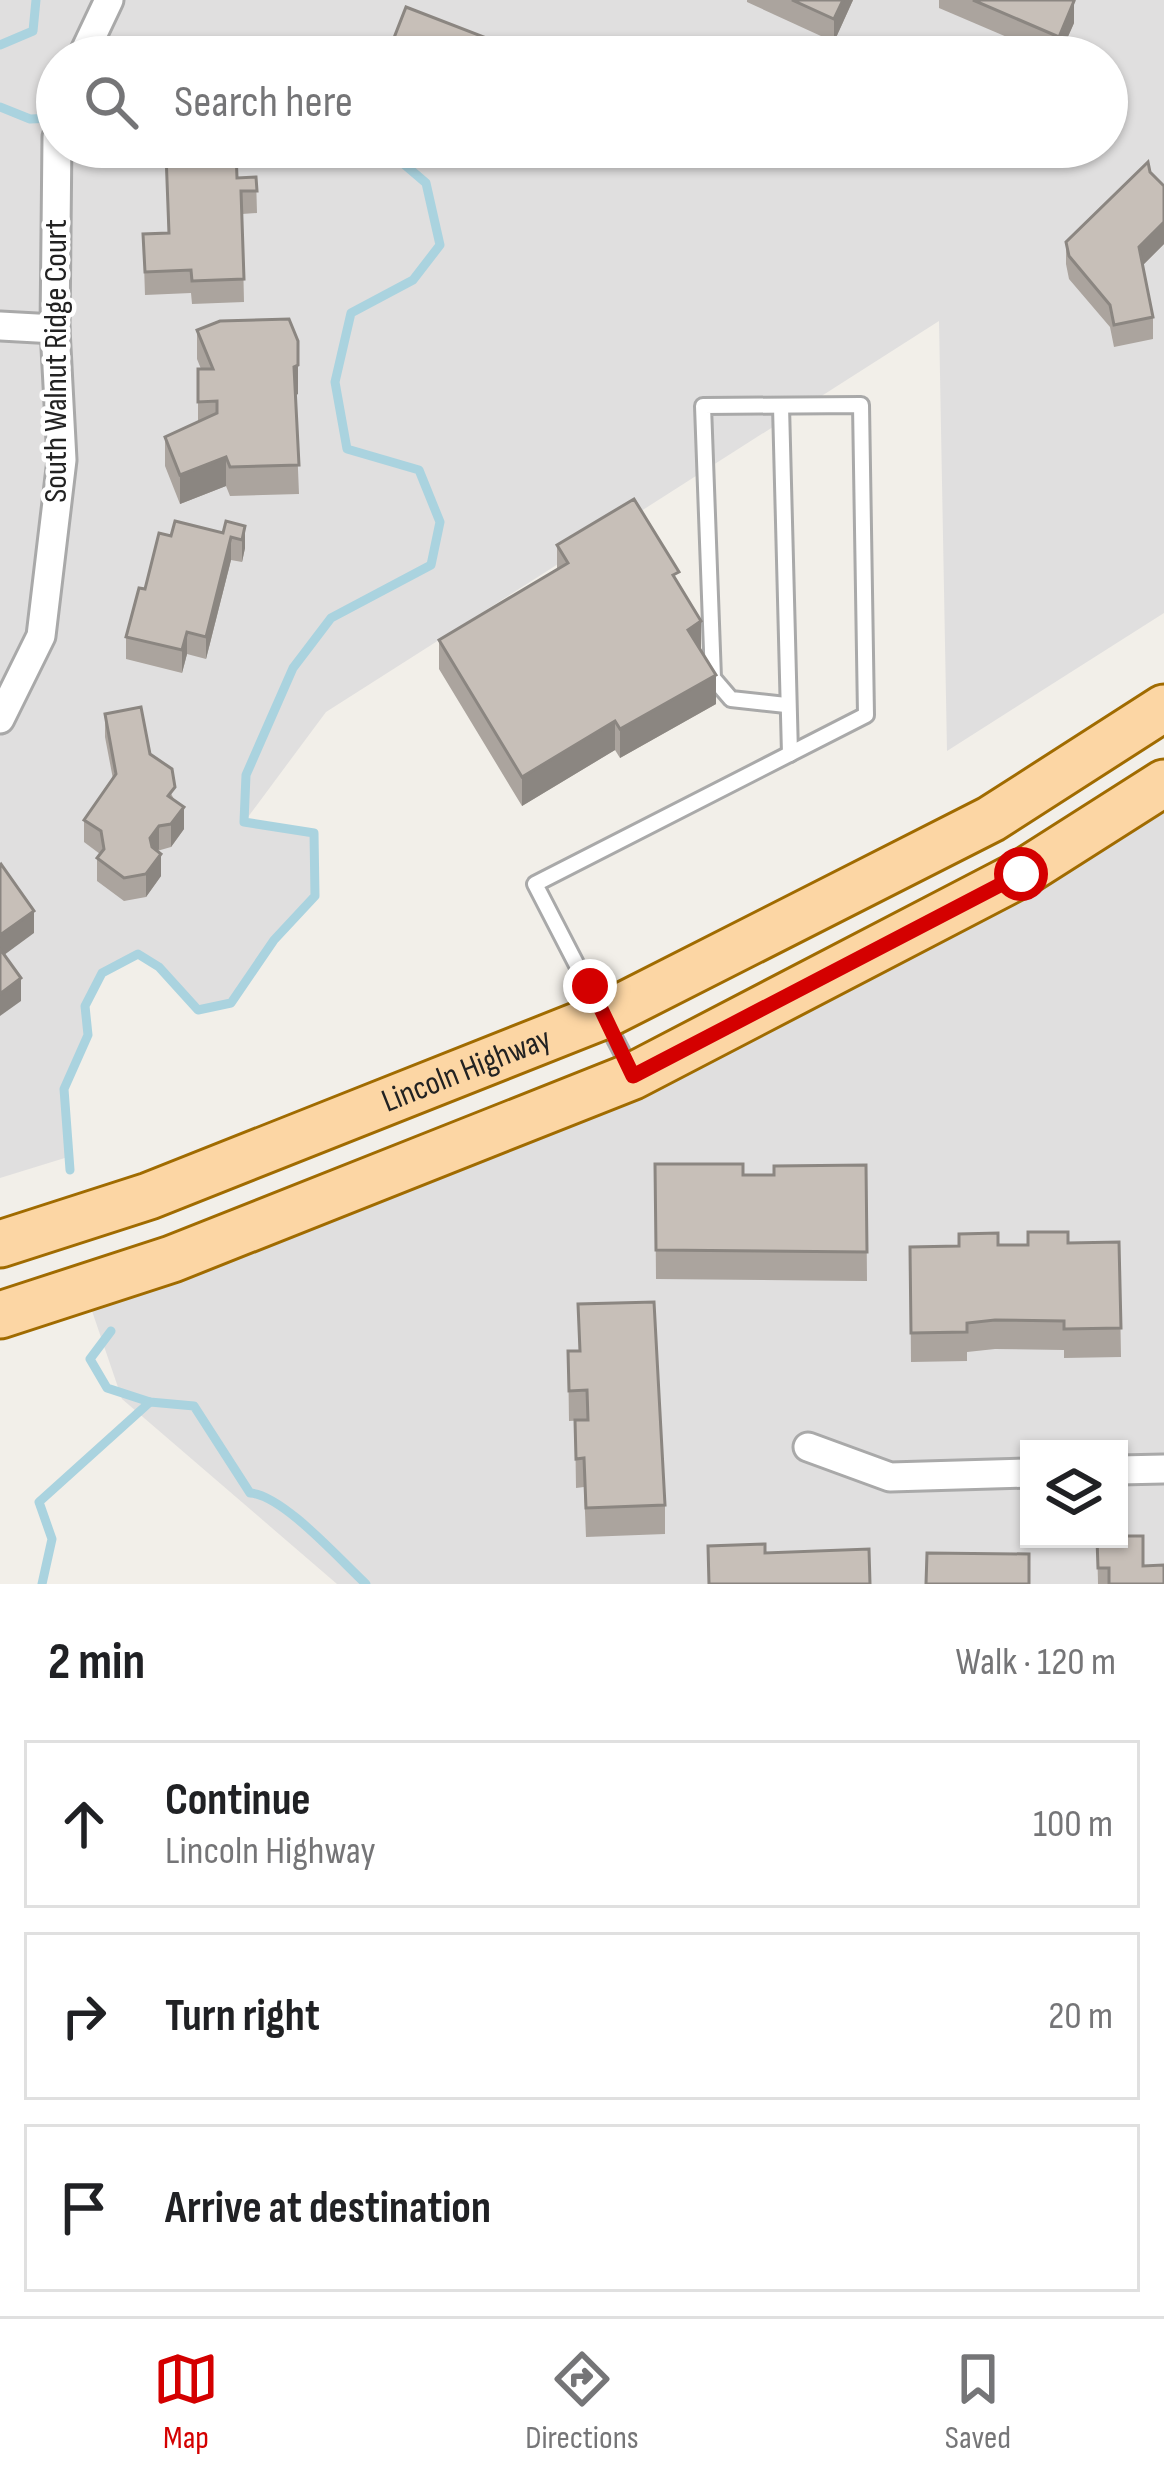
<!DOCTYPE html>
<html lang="en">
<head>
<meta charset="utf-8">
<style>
	body { margin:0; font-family:"Sofia Sans Condensed",sans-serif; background:#f6f6f6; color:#202124 }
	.controls { position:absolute; right:36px; bottom:36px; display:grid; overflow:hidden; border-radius:0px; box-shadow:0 3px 9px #0004 }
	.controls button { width:108px; height:108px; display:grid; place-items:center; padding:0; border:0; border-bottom:3px solid #e0e0e0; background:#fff; color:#202124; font:60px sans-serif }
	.stop { position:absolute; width:36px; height:36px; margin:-27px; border:9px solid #d40000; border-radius:50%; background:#fff }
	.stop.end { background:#d40000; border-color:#fff; box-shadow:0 3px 12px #0008 }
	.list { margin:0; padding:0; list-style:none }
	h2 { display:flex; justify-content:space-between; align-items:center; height:156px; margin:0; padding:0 48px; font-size:51px }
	h2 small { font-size:39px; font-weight:400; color:#757577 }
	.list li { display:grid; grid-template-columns:78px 1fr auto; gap:36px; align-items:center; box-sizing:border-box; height:168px; margin:0 24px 24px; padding:0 24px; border:3px solid #e0e0e0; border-radius:0px }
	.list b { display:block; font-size:45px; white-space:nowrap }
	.list p { margin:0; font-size:39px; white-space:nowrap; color:#757577 }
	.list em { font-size:39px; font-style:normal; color:#757577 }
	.icon { flex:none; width:66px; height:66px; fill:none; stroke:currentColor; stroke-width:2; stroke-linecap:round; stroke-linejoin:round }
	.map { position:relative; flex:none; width:1164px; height:1584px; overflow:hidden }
	.search { position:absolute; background:#fff; box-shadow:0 3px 9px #0004; left:36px; right:36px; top:36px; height:132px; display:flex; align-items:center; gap:30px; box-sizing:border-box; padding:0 42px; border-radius:66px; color:#757577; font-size:45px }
	.sheet { height:732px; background:#fff }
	nav { display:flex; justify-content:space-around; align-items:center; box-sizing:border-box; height:168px; border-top:3px solid #e0e0e0; background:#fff; font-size:33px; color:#757577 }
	nav a { display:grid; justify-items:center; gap:6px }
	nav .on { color:#d40000 }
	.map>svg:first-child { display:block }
	.residential { fill:#e0dfdf; fill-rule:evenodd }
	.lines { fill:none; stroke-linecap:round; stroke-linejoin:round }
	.stream { stroke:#aad3df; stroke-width:9 }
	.service-casing { stroke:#a9a9a9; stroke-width:20 }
	.minor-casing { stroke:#a9a9a9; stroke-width:33 }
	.primary-casing { stroke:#a06b00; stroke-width:51 }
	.service { stroke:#fff; stroke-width:14 }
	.minor { stroke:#fff; stroke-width:27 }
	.primary { stroke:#fcd6a4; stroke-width:45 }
	.wall { fill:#aba49e }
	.shaded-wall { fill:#8b8681 }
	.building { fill:#c7bfb8; stroke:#8b8681; stroke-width:3 }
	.route { stroke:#d40000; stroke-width:15 }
	.labels { text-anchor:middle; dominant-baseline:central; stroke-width:9; stroke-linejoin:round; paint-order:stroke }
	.street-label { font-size:33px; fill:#222; stroke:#fff }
</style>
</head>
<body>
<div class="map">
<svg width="1164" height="1584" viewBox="0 0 1164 1584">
	<rect width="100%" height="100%" fill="#f2efe9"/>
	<g class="residential">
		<path d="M0 0H1164V613L947 751 939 321 326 712 245 821 314 833 315 896 274 940 231 1003 198 1010 159 967 138 954 102 973 85 1006 88 1035 64 1089 68 1157 0 1178ZM57 57H1107V147H57Z"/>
		<path d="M1164 809V1584H337L122 1399 91 1308 641 1099 1037 890ZM1029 1449H1119V1539H1029Z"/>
	</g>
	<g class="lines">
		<g class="stream">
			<polyline points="0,45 33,31 36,0"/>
			<polyline points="0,107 30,119 57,118"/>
			<polyline points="312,147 321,156 353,147"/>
			<polyline points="70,1170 64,1089 88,1035 85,1006 102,973 138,954 159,967 198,1010 231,1003 274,940 315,896 314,833 244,822 246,775 293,668 331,618 431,565 440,522 419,470 347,449 335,382 351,313 413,280 440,245 426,183 384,147"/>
			<path d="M111 1331 90 1359 107 1388 150 1402 194 1406 250 1493C283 1495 341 1561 366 1584"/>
			<polyline points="42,1584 52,1539 39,1502 150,1402"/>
		</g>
		<g class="service-casing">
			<g id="service">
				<polyline points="781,406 790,754"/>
				<polyline points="631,1070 535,884 866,715 861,405 703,406 713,678 731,699 786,705"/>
			</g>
		</g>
		<g class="minor-casing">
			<g id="minor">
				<polyline points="82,57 109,0"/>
				<polyline points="0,326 55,329"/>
				<polyline points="0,719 41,636 62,460 55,329 57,137"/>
				<polyline points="808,1447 890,1477 1029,1473"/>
				<polyline points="1119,1470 1164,1469"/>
			</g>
		</g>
		<g class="primary-casing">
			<g id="primary">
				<path id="s1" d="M0 1244 149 1196 605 1015 991 819 1164 708"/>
				<polyline points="0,1315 172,1259 633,1076 1021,874 1164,783"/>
			</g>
		</g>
		<use href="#service" class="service"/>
		<use href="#minor" class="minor"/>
		<use href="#primary" class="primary"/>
	</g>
	<g class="wall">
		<polygon points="747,0 853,0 834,42 747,2"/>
		<polygon points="939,0 1072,0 1074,23 1059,57 1054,57 939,8"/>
		<polygon points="392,43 484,57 392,57"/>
		<polygon points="166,154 237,178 256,177 257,213 242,214 244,302 192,304 191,293 145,295 143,234 168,233"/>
		<polygon points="1150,172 1164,186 1164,244 1143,265 1153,317 1153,339 1114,347 1110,327 1069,279 1066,264 1066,242"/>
		<polygon points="197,330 298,394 295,395 299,494 230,496 226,486 180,504 165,466 165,437 198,422 198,369 201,369 197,359"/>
		<polygon points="245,526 245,548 242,562 231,560 206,659 187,654 182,673 126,659 126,637 145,589 171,536 223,533"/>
		<polygon points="557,545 679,584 701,650 716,704 620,758 615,750 522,806 439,669 439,640 557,569"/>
		<polygon points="105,714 150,754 175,801 184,829 171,847 157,851 161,876 146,897 124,901 97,881 97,858 100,854 84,842 84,820 113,779 105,737"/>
		<polygon points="655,1164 743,1175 774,1175 866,1165 867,1281 656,1279"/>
		<polygon points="1119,1242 1121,1357 1064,1358 1064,1350 995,1349 967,1352 967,1361 911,1362 910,1247"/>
		<polygon points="578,1304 665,1505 665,1534 586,1537 584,1487 576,1488 575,1420 587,1420 569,1421 568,1351 579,1351"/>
		<polygon points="1097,1539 1143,1566 1164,1584 1098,1584"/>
	</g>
	<g class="shaded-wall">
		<polygon points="843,0 853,0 834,42 834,19"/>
		<polygon points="1074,1 1074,23 1059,57 1059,37"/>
		<polygon points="484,37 484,57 476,57"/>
		<polygon points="1164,222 1164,244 1139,269 1139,247"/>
		<polygon points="298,365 298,394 294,396 294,367"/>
		<polygon points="226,457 226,486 180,504 180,475"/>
		<polygon points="245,526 245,548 242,562 242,540"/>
		<polygon points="231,537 231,560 206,659 206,637"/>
		<polygon points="701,621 701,650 688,630"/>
		<polygon points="187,632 187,654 182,673 182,650"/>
		<polygon points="716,675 716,704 620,758 620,729"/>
		<polygon points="615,721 615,750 522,806 522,777"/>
		<polygon points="184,807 184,829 171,847 171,824"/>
		<polygon points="159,826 159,849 150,861 150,838"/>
		<polygon points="161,854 161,876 146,897 146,874"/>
		<polygon points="34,911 34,933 0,958 0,935"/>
		<polygon points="21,978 21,1001 0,1016 0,994"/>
	</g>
	<g class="building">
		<polygon points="792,0 843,0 834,19"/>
		<polygon points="973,0 1072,0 1074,1 1059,37"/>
		<polygon points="406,7 484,37 476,57 410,57 413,51 392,43"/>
		<polygon points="236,151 237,178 256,177 257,191 241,191 244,279 192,281 191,270 145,272 143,234 169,233 166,154"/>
		<polygon points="1148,162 1150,172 1164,186 1164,222 1139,247 1153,317 1114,325 1110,305 1069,256 1066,242"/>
		<polygon points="289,319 298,341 298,365 294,367 299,465 230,467 226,457 180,475 165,437 217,413 217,401 198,402 198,369 213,369 197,330 220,321"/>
		<polygon points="634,499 679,572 673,575 701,621 688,630 716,675 620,729 615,721 522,777 439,640 568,563 557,545"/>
		<polygon points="175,521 223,533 226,521 245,526 242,540 231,537 206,637 187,632 182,650 126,637 139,588 145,589 159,533 171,536"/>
		<polygon points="141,707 150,754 172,769 175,787 168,796 184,807 171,824 159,826 150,838 152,847 161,854 146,874 124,878 97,858 104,849 101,831 84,820 116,774 105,714"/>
		<polygon points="1,864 34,911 0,935 0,865"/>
		<polygon points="0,949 21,978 0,994"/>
		<polygon points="655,1164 743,1164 743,1175 774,1175 774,1166 866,1165 867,1252 656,1250"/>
		<polygon points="1028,1232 1068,1232 1068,1243 1119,1242 1121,1328 1064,1329 1064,1321 995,1320 967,1323 967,1332 911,1333 910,1247 959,1246 959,1234 998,1233 998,1245 1028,1245"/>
		<polygon points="654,1302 665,1505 586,1508 584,1458 576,1459 575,1420 588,1420 587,1390 569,1391 568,1351 580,1351 578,1304"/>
		<polygon points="1119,1536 1143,1536 1143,1566 1164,1565 1164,1584 1109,1584 1109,1568 1098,1568 1097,1539 1119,1539"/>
		<polygon points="765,1544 765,1553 869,1549 870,1584 709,1584 708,1546"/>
		<polygon points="927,1553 1029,1554 1029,1584 926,1584"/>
	</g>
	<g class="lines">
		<polyline class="route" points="590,986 633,1076 1021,874"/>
	</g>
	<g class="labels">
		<g class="street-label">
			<text transform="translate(56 361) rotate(-90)">South Walnut Ridge Court</text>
			<text stroke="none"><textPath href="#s1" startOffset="498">Lincoln Highway</textPath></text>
		</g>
	</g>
</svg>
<div class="controls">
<button><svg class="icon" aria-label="layers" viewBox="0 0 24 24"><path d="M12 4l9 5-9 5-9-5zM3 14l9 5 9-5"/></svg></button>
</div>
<div class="stop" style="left:1021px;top:874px"></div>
<div class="stop end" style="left:590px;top:986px"></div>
<div class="search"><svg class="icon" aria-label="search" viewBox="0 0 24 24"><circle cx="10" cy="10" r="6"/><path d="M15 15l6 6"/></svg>Search here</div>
</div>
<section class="sheet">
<h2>2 min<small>Walk · 120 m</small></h2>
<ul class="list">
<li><svg class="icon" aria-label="ahead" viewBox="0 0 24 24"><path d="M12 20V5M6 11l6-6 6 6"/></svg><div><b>Continue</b><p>Lincoln Highway</p></div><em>100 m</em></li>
<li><svg class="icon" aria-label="right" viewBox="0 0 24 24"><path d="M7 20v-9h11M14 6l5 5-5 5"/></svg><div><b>Turn right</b></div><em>20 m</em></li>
<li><svg class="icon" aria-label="arrive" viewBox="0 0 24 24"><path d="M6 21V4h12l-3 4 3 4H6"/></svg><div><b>Arrive at destination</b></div></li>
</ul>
</section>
<nav>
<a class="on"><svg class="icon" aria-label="map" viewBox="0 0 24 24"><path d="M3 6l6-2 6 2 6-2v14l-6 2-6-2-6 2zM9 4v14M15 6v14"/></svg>Map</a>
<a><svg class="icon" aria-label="directions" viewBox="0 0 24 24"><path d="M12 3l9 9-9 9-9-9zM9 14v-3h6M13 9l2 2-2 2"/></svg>Directions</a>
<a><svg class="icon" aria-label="saved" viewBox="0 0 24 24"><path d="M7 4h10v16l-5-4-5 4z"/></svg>Saved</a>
</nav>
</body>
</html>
